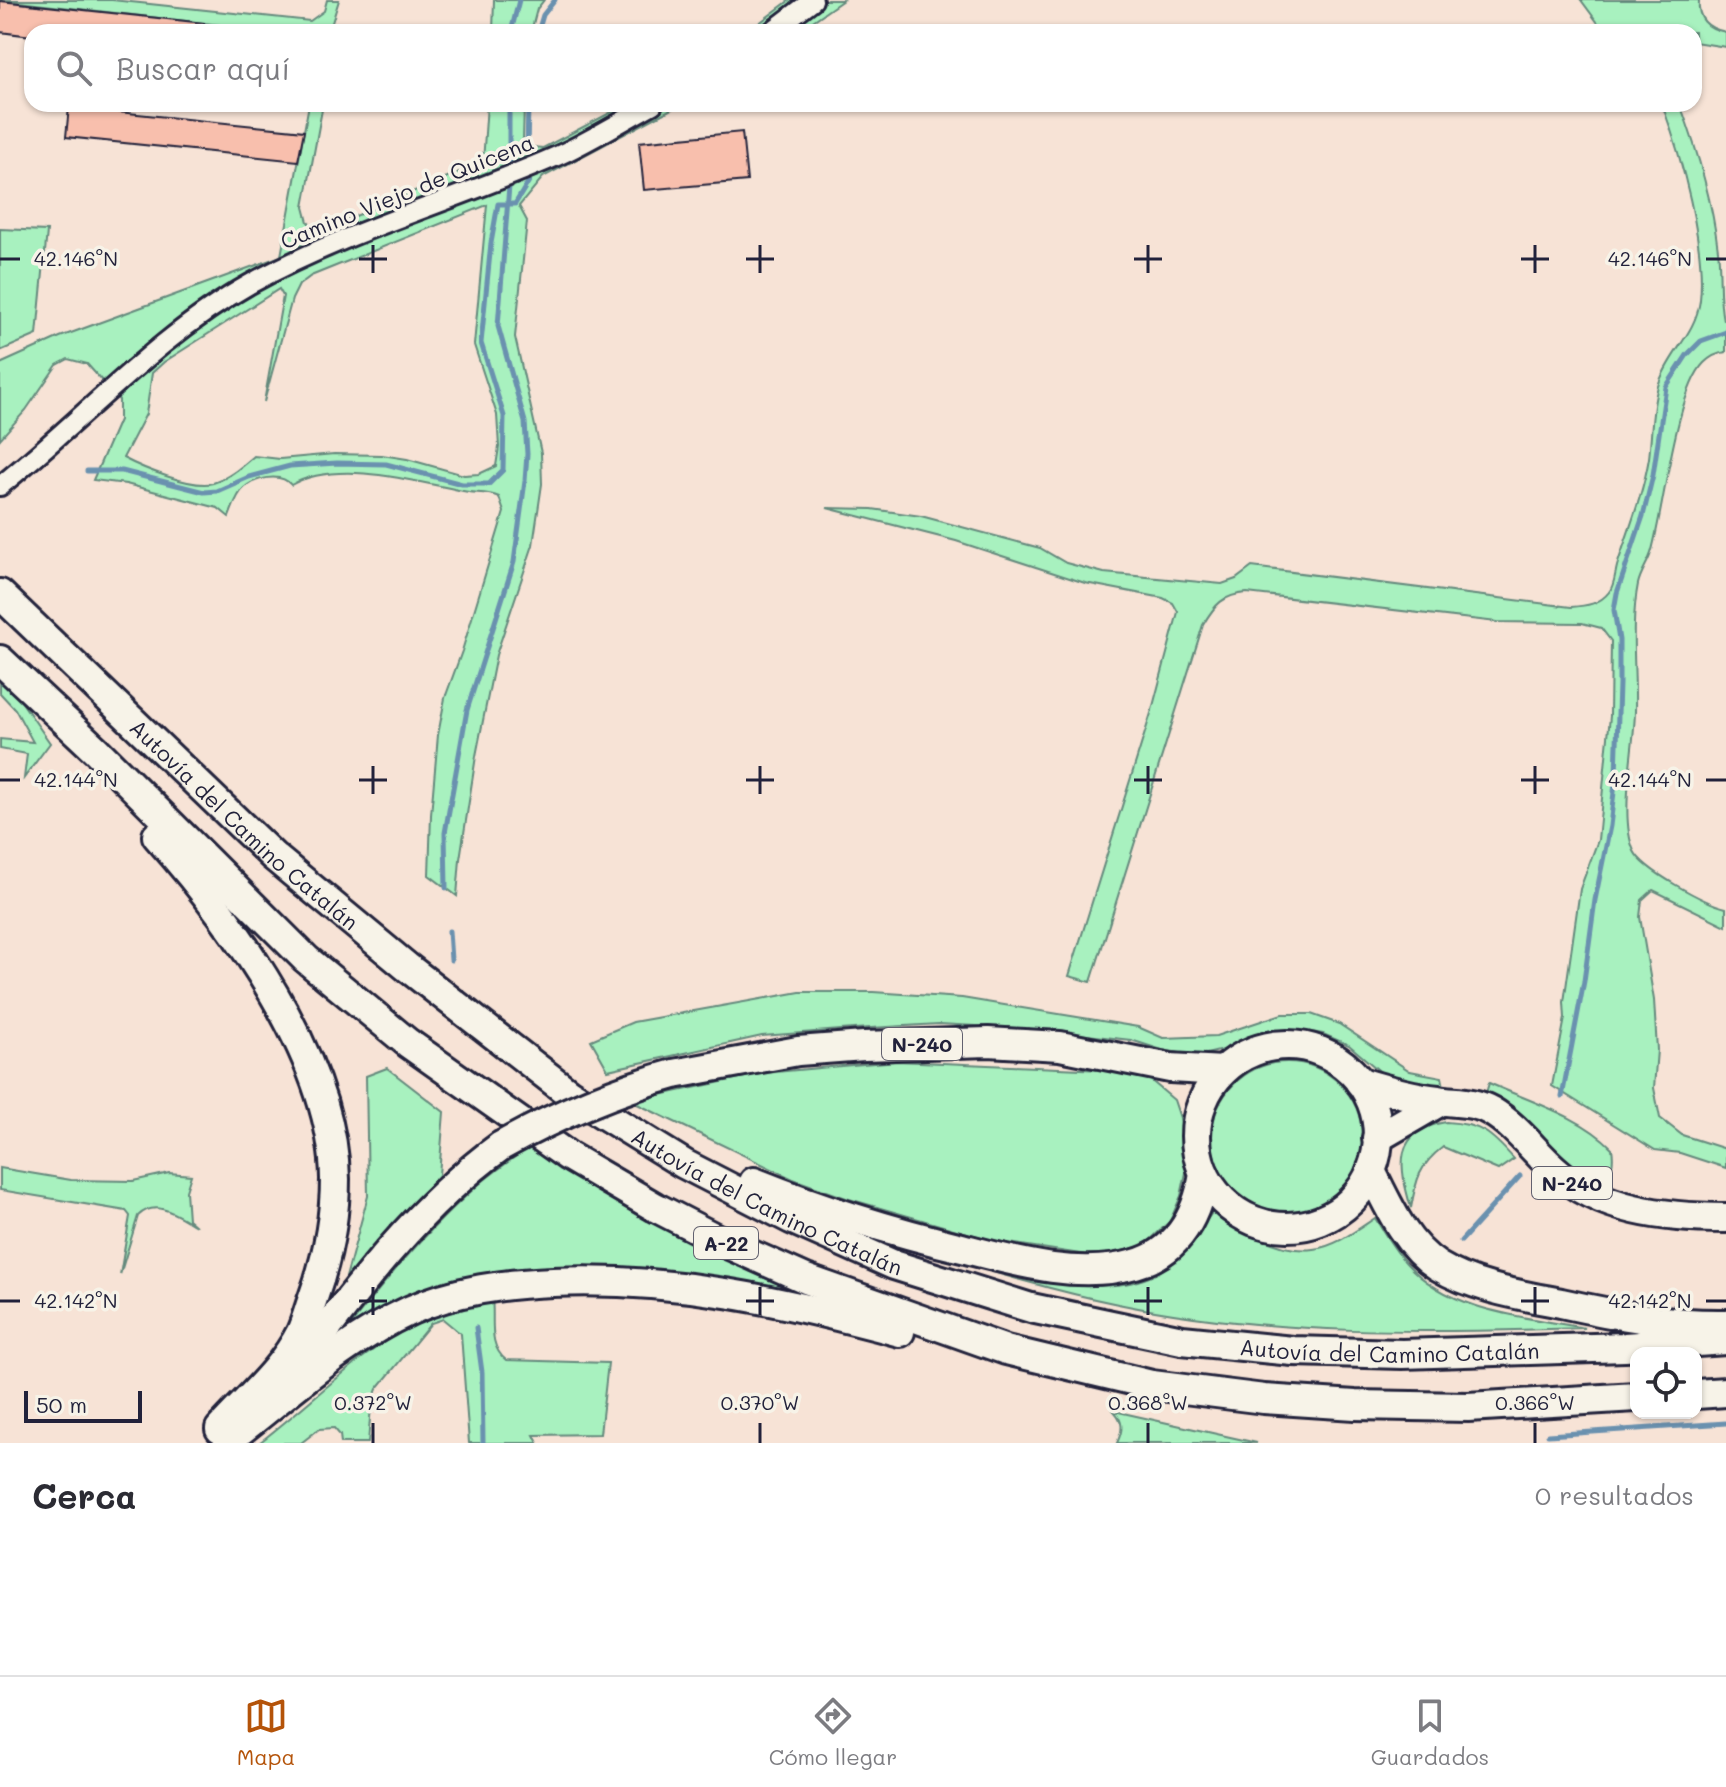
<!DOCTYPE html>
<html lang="es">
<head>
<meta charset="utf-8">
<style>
	body { margin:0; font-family:Mali,sans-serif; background:#f7f7f7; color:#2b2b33 }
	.controls { position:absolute; right:24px; bottom:24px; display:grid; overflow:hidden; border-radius:16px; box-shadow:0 2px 6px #0004 }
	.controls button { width:72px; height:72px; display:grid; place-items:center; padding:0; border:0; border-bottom:2px solid #e1e1e2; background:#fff; color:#2b2b33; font:40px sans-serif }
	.scale { position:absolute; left:24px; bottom:20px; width:118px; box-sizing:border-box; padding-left:8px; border:4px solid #22223b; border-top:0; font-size:22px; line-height:28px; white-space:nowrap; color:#22223b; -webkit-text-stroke:6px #f7f3e8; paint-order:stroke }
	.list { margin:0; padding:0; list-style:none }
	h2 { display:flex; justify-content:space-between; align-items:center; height:104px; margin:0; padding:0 32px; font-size:34px }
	h2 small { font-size:26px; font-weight:400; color:#7c7c81 }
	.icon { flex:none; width:44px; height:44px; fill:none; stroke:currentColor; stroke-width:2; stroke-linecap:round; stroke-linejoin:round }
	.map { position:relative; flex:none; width:1726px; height:1443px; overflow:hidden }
	.search { position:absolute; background:#fff; box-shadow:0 2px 6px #0004; left:24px; right:24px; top:24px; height:88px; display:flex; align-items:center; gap:20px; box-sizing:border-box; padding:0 28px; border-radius:24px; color:#7c7c81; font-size:30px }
	.sheet { height:232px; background:#fff }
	nav { display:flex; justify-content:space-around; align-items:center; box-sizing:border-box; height:112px; border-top:2px solid #e1e1e2; background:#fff; font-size:22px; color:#7c7c81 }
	nav a { display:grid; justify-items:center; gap:4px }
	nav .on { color:#b45309 }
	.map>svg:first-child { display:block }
	.green { fill:#a8f1bf; stroke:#658a7d; stroke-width:2; fill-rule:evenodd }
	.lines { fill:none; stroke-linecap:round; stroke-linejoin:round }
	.stream { stroke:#6b91af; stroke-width:5 }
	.building { fill:#f8bfad; stroke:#22223b; stroke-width:2 }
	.minor-casing { stroke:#22223b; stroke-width:24 }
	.highway-casing { stroke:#22223b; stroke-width:34 }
	.minor { stroke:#f7f3e8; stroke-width:18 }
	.highway { stroke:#f7f3e8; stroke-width:28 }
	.highway-bridge-casing { stroke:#22223b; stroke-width:34; stroke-linecap:butt }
	.highway-bridge { stroke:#f7f3e8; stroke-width:28 }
	.ticks { fill:none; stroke:#22223b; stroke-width:3 }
	.labels { text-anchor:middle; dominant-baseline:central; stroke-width:7; stroke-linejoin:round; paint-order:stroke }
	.shield { fill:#f7f3e8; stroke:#62616f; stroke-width:2 }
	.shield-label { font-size:20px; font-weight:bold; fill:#22223b }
	.street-label { font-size:22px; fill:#22223b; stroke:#f7f3e8 }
	.ticks-label { font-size:20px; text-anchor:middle; fill:#22223b; stroke:#f7f3e8; stroke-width:7; stroke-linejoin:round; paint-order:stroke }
</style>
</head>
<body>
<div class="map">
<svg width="1726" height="1443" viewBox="0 0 1726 1443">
	<rect width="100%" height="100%" fill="#f7e3d6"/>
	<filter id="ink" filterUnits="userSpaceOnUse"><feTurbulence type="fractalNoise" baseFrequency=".0125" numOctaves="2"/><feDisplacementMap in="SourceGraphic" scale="16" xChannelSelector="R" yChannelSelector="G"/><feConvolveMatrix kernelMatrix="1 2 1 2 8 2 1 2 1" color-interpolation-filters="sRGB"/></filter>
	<g filter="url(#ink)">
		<g class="green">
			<polygon points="0,0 112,0 310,21 324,11 327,0 339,0 331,26 333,32 282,32"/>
			<polygon points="494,0 544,0 537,9 531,32 493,32"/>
			<polygon points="790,0 843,0 797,32 747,32"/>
			<path d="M1581 0H1699C1697 20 1708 29 1726 32V47L1694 42V32H1610L1598 23Z"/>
			<path d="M309 104H323L304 207 308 222 314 228 325 229 483 162 487 104H524L523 141 532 147 543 148 627 104H681L543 177 519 206 527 221 515 337 541 453 542 484 533 545 496 655 476 756 460 859 457 896 429 875 431 815 438 735 445 698 462 651 504 512 499 497C487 491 475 494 463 491 414 481 337 459 291 485 281 472 255 478 244 488 236 495 233 508 229 517L218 508 126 484 93 480 119 420V400L87 364 68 359 57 365 26 410 0 439V364L60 337 281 256ZM487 205 474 345 497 415 499 447 496 466 479 474 464 475 407 459 382 455 334 454 280 459 254 456C241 467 229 478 213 483 193 489 142 468 123 458L146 414 152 373 164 362 279 289 283 296 264 402 292 299 299 285 311 276Z"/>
			<path d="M1662 104H1680C1698 152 1712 199 1718 250 1721 274 1718 297 1723 320H1726V352C1719 353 1710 357 1704 363 1676 392 1664 507 1652 550 1649 562 1641 571 1638 584 1630 625 1636 670 1635 712 1634 750 1619 818 1634 851 1643 870 1705 903 1726 908V926L1653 890 1642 900 1640 917 1654 1000 1657 1050 1654 1088 1660 1118 1682 1135 1726 1149V1168L1680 1153 1655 1150 1552 1086 1565 1018 1564 1002 1580 889 1598 840 1610 716 1611 641 1601 628 1582 623 1497 622 1247 593C1223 595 1215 604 1203 625L1091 982 1069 976 1152 710 1178 612 1173 603 1163 598 1085 583 956 541 827 508 872 509 921 516 1040 548 1066 563 1104 573 1222 584 1236 579 1252 567 1571 607C1586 606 1600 604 1609 592 1615 585 1615 571 1618 563 1629 529 1643 494 1649 458 1652 434 1651 410 1658 386 1668 354 1696 334 1700 300 1706 244 1681 156 1662 104Z"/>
			<polygon points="0,229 47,231 37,335 0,351"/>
			<polygon points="0,671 50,743 24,778 27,754 0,749 0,739 33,742 15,709 0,693"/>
			<polygon points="800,992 873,992 962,998 1138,1027 1163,1038 1216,1036 1282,1014 1311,1014 1339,1024 1410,1071 1442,1077 1444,1087 1411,1087 1390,1080 1349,1045 1323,1034 1299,1030 1274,1033 1223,1050 1198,1056 1162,1050 1131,1040 1033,1029 939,1024 854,1029 762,1036 608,1070 591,1040 633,1022"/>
			<polygon points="897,1061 1127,1071 1148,1078 1174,1100 1180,1118 1187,1168 1181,1196 1170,1221 1145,1245 1100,1257 995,1241 849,1199 793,1179 631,1101 764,1073"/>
			<circle cx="1287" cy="1137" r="75"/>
			<polygon points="387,1068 444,1112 439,1175 345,1281 368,1196 366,1076"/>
			<path d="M1489 1083C1529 1101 1581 1116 1612 1148 1615 1167 1610 1185 1588 1178L1511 1109 1486 1093Z"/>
			<path d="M1446 1122C1481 1124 1491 1133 1514 1159L1498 1170 1443 1147C1419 1165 1416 1180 1411 1208 1399 1167 1392 1131 1446 1122Z"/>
			<path d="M531 1145 852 1309 599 1269H510L449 1280 382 1308 343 1335C383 1282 426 1231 476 1187 493 1172 513 1159 531 1145Z"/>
			<path d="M0 1168 71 1180 133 1181 169 1173 191 1175 186 1191 188 1219 196 1226C178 1216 157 1198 138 1216L120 1275 130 1216 126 1211 0 1190Z"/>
			<path d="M1214 1210C1240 1228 1279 1254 1313 1249 1335 1247 1357 1230 1375 1218 1385 1234 1394 1250 1407 1264 1450 1312 1525 1317 1585 1328 1430 1333 1271 1336 1118 1304 1054 1291 992 1272 930 1253 990 1267 1108 1308 1162 1270 1184 1254 1198 1232 1214 1210Z"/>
			<path d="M492 1299C495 1320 487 1345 506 1360L608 1363 600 1434 534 1435 538 1443H469L461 1334 443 1319 431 1323 377 1389 371 1406 368 1443H341L340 1435 334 1428 319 1429 301 1443H259C312 1402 362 1351 421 1319 443 1307 468 1304 492 1299Z"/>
			<path d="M1114 1411 1257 1443H1117C1123 1430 1124 1422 1114 1411Z"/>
		</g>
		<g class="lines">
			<g class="stream">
				<polyline points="511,32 519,0"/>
				<polyline points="538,32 543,15 555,0"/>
				<polyline points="509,104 509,163"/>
				<polyline points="527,153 528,104"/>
				<polyline points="87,471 122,471 204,492 217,491 249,477 290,466 337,463 386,464 462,484 489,484 503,470 504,416 481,343 491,243 498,204 515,204 529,181"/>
				<polyline points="446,888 445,833 467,710 514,562 525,481 527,454 525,422 498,326 509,186"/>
				<polyline points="449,931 451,960"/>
				<polyline points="1562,1097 1584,981 1595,900 1610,826 1616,775 1619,684 1619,640 1614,610 1617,593 1643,516 1653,475 1666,387 1687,355 1701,341 1726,332"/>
				<polyline points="1461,1241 1520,1176"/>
				<polyline points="476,1328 482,1372 483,1443"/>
				<polyline points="1548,1435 1726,1423"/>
			</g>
		</g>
		<g class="building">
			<polygon points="0,1 204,23 204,32 32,32 32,36 0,32"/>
			<polygon points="69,107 304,131 298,161 66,137"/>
			<polygon points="742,132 747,181 644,190 639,142"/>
		</g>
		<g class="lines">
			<g class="minor-casing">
				<g id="minor">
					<polyline points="771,32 813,0"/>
					<path d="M0 486C84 419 156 337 250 284 348 230 455 201 557 156 590 141 622 121 653 104"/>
				</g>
			</g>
			<g class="highway-casing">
				<g id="highway">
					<path id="s1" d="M0 594 273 856 407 967 569 1093 684 1164 791 1219 894 1265 1031 1308 1182 1340 1293 1351 1402 1354 1625 1347 1726 1340"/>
					<polyline points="0,660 96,750 306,959 408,1043 568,1156 655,1207 725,1243 806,1279 1006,1350 1152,1385 1264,1399 1355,1405 1468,1407 1636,1397"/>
					<path d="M157 836C233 921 334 1060 335 1179 335 1220 327 1259 313 1298 309 1309 306 1321 301 1332 282 1370 248 1398 220 1429"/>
					<circle cx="1287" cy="1136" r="91"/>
					<polyline points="674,1074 798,1051 864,1046 988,1042 1060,1046 1170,1068 1223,1071"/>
					<path d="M1360 1082C1386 1090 1411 1097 1438 1100 1456 1103 1474 1101 1491 1111 1516 1126 1533 1150 1554 1169 1600 1211 1666 1218 1726 1218"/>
					<polyline points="1377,1138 1441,1101"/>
					<path d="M1371 1171C1388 1205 1405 1245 1438 1266 1474 1288 1520 1295 1561 1303 1615 1315 1671 1325 1726 1324"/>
					<path d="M754 1182C821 1209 891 1231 962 1248 1016 1262 1079 1280 1135 1264 1178 1252 1197 1216 1204 1174"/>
					<path d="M299 1365C359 1285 420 1205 501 1146"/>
					<polyline points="1696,1394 1726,1392"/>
					<path d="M228 1440C287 1395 343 1341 411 1310 456 1290 504 1284 553 1282 675 1277 783 1301 900 1332"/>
				</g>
			</g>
			<use href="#minor" class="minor"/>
			<use href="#highway" class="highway"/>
			<g class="highway-bridge-casing">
				<path id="highway-bridge" d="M501 1146C557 1115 612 1091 674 1074"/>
			</g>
			<use href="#highway-bridge" class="highway-bridge"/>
		</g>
	</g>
	<path class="ticks" d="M373 245V273M760 245V273M1148 245V273M1535 245V273M0 259H20M359 259H387M746 259H774M1134 259H1162M1521 259H1549M1706 259H1726M373 766V794M760 766V794M1148 766V794M1535 766V794M0 780H20M359 780H387M746 780H774M1134 780H1162M1521 780H1549M1706 780H1726M373 1287V1315M760 1287V1315M1148 1287V1315M1535 1287V1315M0 1301H20M359 1301H387M746 1301H774M1134 1301H1162M1521 1301H1549M1706 1301H1726M373 1423V1443M760 1423V1443M1148 1423V1443M1535 1423V1443"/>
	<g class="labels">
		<g class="shield">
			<rect x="882" y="1028" width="80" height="32" rx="6"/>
			<rect x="1532" y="1167" width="80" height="32" rx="6"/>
			<rect x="694" y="1227" width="64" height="32" rx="6"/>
		</g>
		<g class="shield-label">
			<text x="922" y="1044">N-240</text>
			<text x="1572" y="1183">N-240</text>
			<text x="726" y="1243">A-22</text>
		</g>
		<g class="street-label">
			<text transform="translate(407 191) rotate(-22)">Camino Viejo de Quicena</text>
			<text stroke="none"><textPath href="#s1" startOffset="336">Autovía del Camino Catalán</textPath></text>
			<text stroke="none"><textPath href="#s1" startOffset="984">Autovía del Camino Catalán</textPath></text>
			<text stroke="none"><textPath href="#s1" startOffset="1632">Autovía del Camino Catalán</textPath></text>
		</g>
	</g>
	<g class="ticks-label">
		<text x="76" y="266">42.146°N</text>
		<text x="1650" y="266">42.146°N</text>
		<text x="76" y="787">42.144°N</text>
		<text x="1650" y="787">42.144°N</text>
		<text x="76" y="1308">42.142°N</text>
		<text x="1650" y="1308">42.142°N</text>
		<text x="373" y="1410">0.372°W</text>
		<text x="760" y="1410">0.370°W</text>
		<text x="1148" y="1410">0.368°W</text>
		<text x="1535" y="1410">0.366°W</text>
	</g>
</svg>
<div class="controls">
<button><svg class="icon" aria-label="locate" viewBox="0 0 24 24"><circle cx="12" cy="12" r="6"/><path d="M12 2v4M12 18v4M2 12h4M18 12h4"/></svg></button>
</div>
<div class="scale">50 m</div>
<div class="search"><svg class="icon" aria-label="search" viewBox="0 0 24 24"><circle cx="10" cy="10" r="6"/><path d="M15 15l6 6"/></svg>Buscar aquí</div>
</div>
<section class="sheet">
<h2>Cerca<small>0 resultados</small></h2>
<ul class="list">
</ul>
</section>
<nav>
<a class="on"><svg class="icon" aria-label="map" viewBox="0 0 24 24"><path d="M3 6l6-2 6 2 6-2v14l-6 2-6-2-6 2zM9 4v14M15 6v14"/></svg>Mapa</a>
<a><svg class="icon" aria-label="directions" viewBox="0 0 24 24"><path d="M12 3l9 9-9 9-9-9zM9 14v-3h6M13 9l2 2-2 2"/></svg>Cómo llegar</a>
<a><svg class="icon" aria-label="saved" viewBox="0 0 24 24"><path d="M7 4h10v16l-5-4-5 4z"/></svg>Guardados</a>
</nav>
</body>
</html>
